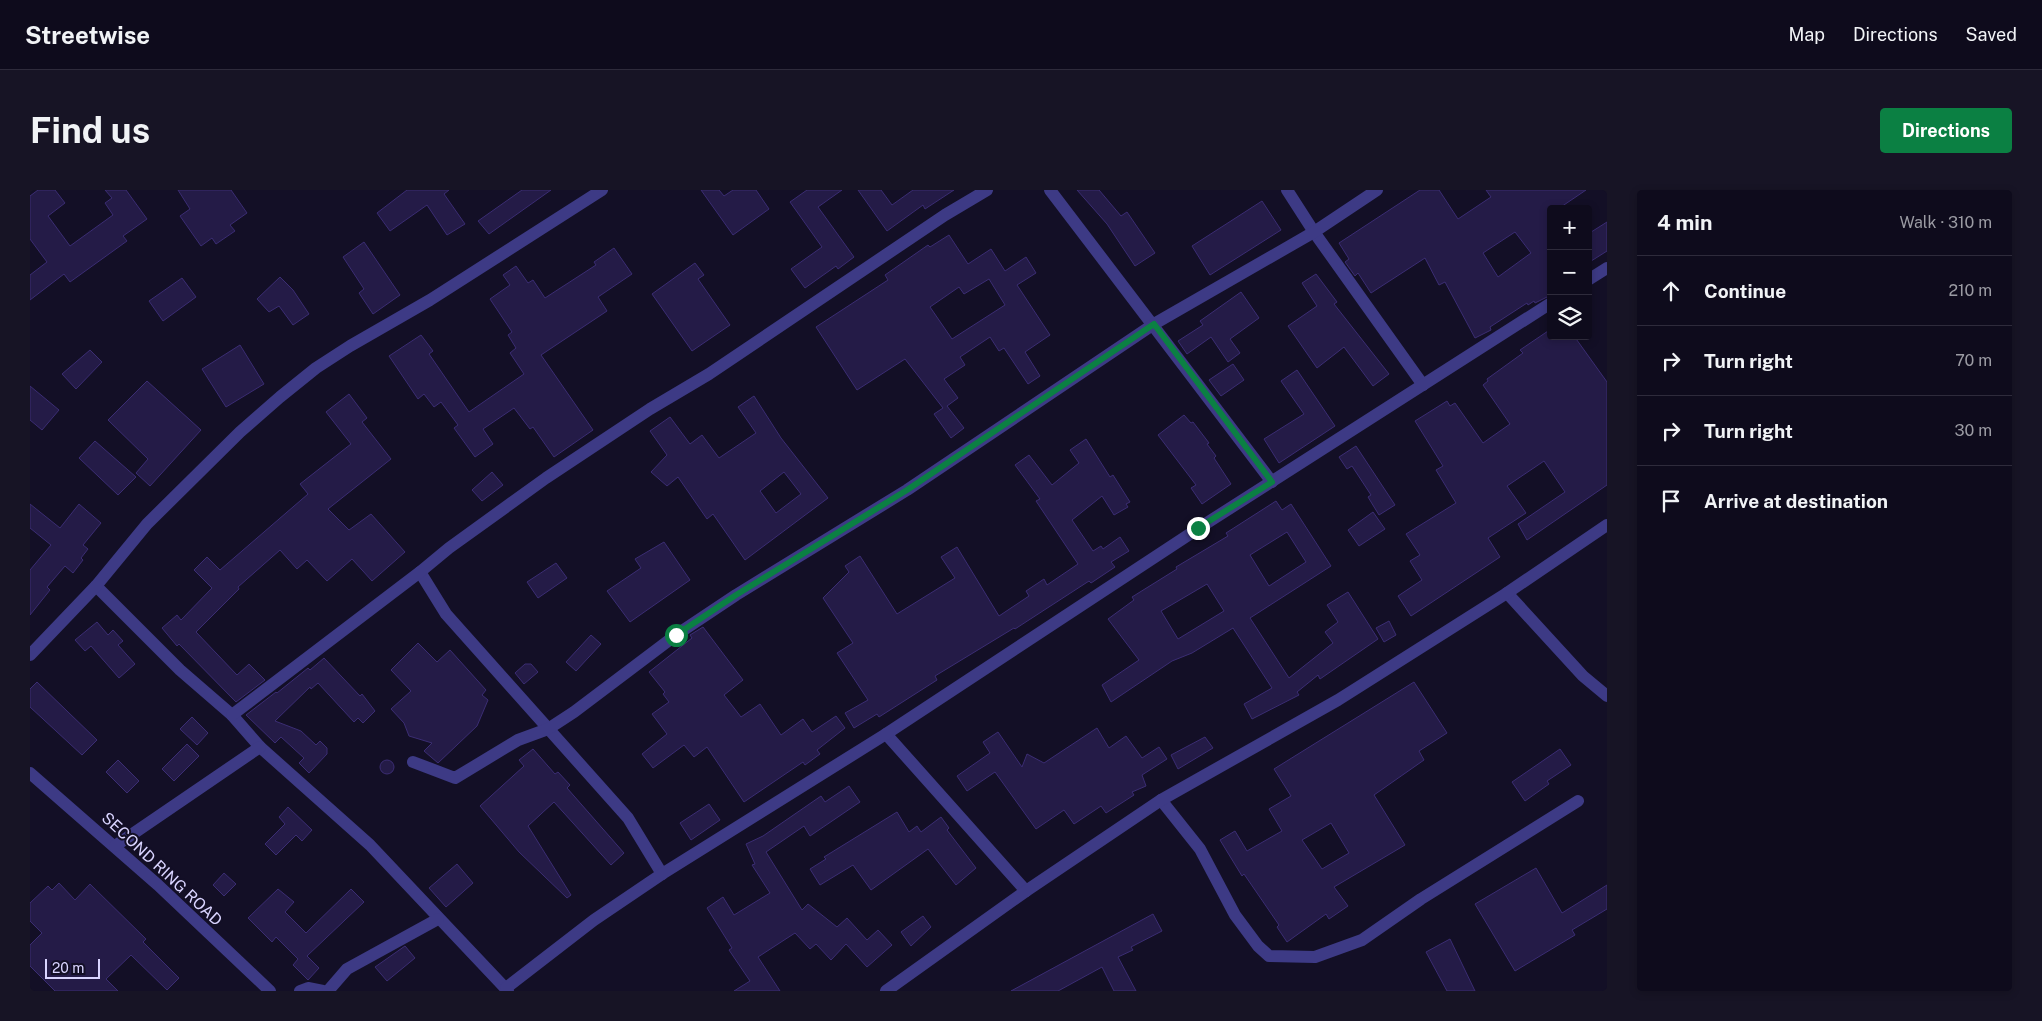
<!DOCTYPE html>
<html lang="en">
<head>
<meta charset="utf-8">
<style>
	body { margin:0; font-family:"Public Sans",sans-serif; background:#171425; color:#f1f3f6 }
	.controls { position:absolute; right:15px; top:15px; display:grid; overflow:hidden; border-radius:5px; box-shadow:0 2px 8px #0003 }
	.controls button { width:45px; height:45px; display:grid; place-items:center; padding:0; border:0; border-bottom:1px solid #2e2b3b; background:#0e0b1c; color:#f1f3f6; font:25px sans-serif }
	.scale { position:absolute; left:15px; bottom:12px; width:55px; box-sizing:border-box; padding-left:5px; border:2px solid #d9d4ff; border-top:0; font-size:14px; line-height:18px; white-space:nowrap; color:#d9d4ff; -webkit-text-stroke:4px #130f26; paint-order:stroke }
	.stop { position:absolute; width:15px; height:15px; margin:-11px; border:4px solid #0b8043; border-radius:50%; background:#fff }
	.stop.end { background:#0b8043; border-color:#fff; box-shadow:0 1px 5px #0008 }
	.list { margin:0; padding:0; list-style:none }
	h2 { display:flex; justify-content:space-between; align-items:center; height:65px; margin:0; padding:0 20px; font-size:21px }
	h2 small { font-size:16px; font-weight:400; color:#9b9ba3 }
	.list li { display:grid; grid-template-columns:32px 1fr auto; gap:15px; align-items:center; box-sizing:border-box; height:70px; padding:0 20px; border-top:1px solid #2e2b3b }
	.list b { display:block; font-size:19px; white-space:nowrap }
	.list em { font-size:16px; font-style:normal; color:#9b9ba3 }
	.icon { flex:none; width:28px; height:28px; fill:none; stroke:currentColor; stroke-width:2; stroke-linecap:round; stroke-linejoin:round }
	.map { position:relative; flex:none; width:1577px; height:801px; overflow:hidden; border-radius:5px }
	header { display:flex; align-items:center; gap:30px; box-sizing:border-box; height:70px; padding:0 25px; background:#0e0b1c; border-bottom:1px solid #2e2b3b }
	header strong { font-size:24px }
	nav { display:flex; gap:28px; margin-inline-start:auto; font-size:18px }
	.intro { display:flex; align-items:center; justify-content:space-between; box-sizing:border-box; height:120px; padding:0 30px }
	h1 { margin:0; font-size:35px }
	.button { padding:12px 22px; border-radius:5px; background:#0b8043; color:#fff; font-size:18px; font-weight:700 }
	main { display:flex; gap:30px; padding:0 30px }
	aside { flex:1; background:#0e0b1c; border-radius:5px; box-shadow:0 2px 8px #0003 }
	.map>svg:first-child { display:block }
	.building { fill:#241b47; stroke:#3b2d73; fill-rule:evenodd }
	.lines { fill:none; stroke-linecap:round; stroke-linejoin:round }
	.minor { stroke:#3d3a85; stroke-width:12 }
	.route { stroke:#0b8043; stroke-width:6 }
	.labels { text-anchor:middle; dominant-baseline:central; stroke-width:4; stroke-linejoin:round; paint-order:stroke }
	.street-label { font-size:16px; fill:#d9d4ff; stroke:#130f26 }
</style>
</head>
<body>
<header>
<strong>Streetwise</strong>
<nav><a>Map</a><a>Directions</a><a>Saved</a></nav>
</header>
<div class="intro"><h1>Find us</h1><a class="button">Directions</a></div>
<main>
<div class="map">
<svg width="1577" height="801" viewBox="0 0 1577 801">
	<rect width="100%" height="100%" fill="#130f26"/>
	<g class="building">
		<polygon points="8,0 25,0 35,13 18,26 40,56 83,25 75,13 82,8 75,0 96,0 117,29 93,46 97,51 40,92 34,84 0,110 0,85 17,72 0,49 0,6"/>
		<polygon points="148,0 201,0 217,23 200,35 205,41 186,54 182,48 171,56 150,26 160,19"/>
		<polygon points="377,0 419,0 414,4 435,34 417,45 397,15 360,41 347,23"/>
		<polygon points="492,0 521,0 459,44 448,31"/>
		<polygon points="671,0 689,0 694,6 703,0 726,0 739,19 703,45"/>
		<polygon points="777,0 812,0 788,17 824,67 808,79 806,76 775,98 761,79 792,57 760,12"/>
		<polygon points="828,0 851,0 862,15 883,0 924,0 895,19 893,15 857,41"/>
		<polygon points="1047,0 1069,0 1091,26 1097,22 1125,63 1105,76 1077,34"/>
		<path d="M1390 0H1409L1428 29 1461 7 1456 0H1556L1528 19H1521V105L1505 113 1504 111 1498 115 1497 113 1460 137 1461 140 1445 148 1415 92 1409 95 1395 68 1341 103 1328 83 1325 86 1315 72 1319 69 1309 53ZM1485 42 1501 63 1468 87 1453 63Z"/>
		<polygon points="1232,11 1251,40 1180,85 1162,56"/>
		<polygon points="1577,32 1577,61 1558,73 1558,44"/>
		<path d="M919 45 938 74 961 59 975 81 996 67 1006 83 987 95 1020 145 995 162 1010 186 998 194 974 158 969 161 960 147 930 167 935 175 914 189 928 208 917 216 934 238 921 248 904 224 913 218 875 169 827 200 786 137 858 90 855 85 898 55 900 57ZM959 89 975 115 922 149 900 117 929 97 934 104Z"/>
		<polygon points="334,52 370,105 343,124 329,103 334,99 313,67"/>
		<polygon points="584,58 602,84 568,107 577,121 511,165 563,240 524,267 503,237 500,239 484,218 453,239 463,254 445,267 424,238 428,235 411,212 404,217 394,204 388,209 359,166 391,145 403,161 399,164 439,222 494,184 480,163 486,158 478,145 482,142 460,109 480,95 473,85 486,76 498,93 503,90 515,108 566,75 564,72"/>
		<polygon points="665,73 674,85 668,89 700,135 662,161 622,104"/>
		<polygon points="1286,84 1307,112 1304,114 1359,184 1343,196 1314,157 1287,178 1258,136 1287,116 1272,93"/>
		<polygon points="250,87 263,100 279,124 263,135 249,116 239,122 227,109"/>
		<polygon points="152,88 166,107 133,131 119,111"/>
		<polygon points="1211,102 1229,128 1200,149 1210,163 1198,172 1181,147 1157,164 1148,151 1173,135 1170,131"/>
		<polygon points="1521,139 1521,146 1544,146 1577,192 1577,295 1497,350 1488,334 1535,302 1514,271 1477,296 1496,323 1458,348 1470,367 1381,426 1368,406 1392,390 1380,371 1390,365 1376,344 1426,313 1406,280 1413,276 1385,231 1417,211 1420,216 1425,213 1453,253 1480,234 1453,195 1458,191 1457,189 1493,163 1490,160"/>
		<polygon points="210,155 234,194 196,217 172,179"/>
		<polygon points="60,160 72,172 46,199 32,184"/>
		<polygon points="1203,174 1214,190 1191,206 1179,190"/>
		<polygon points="1267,180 1305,236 1249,273 1234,249 1274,224 1251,191"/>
		<polygon points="117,191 171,240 120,296 106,283 118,269 78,230"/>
		<polygon points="0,196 29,220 12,240 0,230"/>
		<polygon points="319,204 337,228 332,232 361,269 298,319 319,340 341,324 375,362 342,391 322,369 297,391 277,370 267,379 250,360 208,397 209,399 166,442 207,485 219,474 235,490 206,512 149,454 147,456 132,438 147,425 151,430 182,398 164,380 177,367 190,380 278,304 270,294 321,254 296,222"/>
		<path d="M724 206 751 248 798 308 715 370 683 324 677 329 648 287 637 296 621 282 637 265 620 241 640 227 660 254 672 245 689 268 726 243 708 217ZM754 282 771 304 746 323 730 301Z"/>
		<polygon points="1154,225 1161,233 1163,232 1179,253 1177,254 1186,266 1184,268 1201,294 1172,314 1161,298 1166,295 1128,245"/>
		<polygon points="1056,249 1080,287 1083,285 1100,312 1096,314 1098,317 1084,325 1072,306 1042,330 1063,361 1071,356 1073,359 1090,347 1099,361 1081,372 1085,377 1061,393 1059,391 985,439 984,438 905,486 907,490 849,527 847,524 824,538 815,523 838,510 807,463 823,453 793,408 819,382 815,376 830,366 867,424 925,388 911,367 927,357 969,426 999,406 996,401 1014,389 1017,395 1048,374 1006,311 1010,309 985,275 999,265 1022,295 1049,273 1040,260"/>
		<polygon points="65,251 106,287 88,305 49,268"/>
		<polygon points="1326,256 1365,315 1349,325 1338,307 1341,305 1322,276 1317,279 1309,267"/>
		<polygon points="462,282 473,295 452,311 442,300"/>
		<path d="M1246 311 1252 320 1261 314 1301 376 1220 428 1259 488 1303 453 1295 442 1308 432 1297 415 1318 402 1348 449 1290 489 1288 485 1267 502 1269 505 1222 529 1214 514 1242 498 1203 438 1162 463 1142 471 1081 512 1072 495 1109 470 1078 429 1104 410 1102 407 1147 379 1146 377 1198 346 1196 343ZM1257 342 1276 372 1239 396 1220 365ZM1177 394 1194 421 1148 449 1131 421Z"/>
		<polygon points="0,314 30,338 49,314 71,333 53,355 58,359 51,368 53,370 43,383 35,376 17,397 20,400 0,425 0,380 21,355 0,338"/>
		<polygon points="1343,322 1355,339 1329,356 1318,340"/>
		<polygon points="634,352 660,390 600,432 577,401 611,378 605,369"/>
		<polygon points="526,373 537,388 508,408 497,392"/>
		<polygon points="1359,431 1366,445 1354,452 1346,438"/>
		<polygon points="67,432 78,445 83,440 93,451 88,455 105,474 89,488 61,456 55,461 45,450"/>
		<polygon points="673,437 713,490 694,505 711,527 730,514 751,545 773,529 782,542 806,526 815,538 787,560 790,564 775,575 773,572 714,612 677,557 664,567 654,555 623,578 612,564 637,544 622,524 639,512 633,504 635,502 619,482 662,448 660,445"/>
		<polygon points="561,445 571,454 546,481 536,472"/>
		<polygon points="388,453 407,472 420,460 456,500 452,505 458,510 447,536 408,573 394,561 402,553 379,546 374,533 361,519 381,501 361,480"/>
		<polygon points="294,468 330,506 332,504 345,521 333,533 328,528 324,532 288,493 281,499 280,497 245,531 271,541 286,555 290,551 297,558 297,564 279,583 269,573 274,568 251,547 245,553 216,525 246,502 247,503 278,478 280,480"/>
		<polygon points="495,474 501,474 508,482 494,494 485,483"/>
		<polygon points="7,492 67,550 52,565 0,517 0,499"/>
		<path d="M1384 492 1417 543 1389 561 1394 570 1344 605 1375 655 1304 697 1318 716 1299 729 1296 724 1257 752 1247 737 1249 735 1214 684 1212 686 1190 650 1205 641 1217 661 1252 641 1239 619 1261 606 1244 579ZM1301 633 1319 663 1292 679 1272 650Z"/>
		<polygon points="162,527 178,543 167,555 150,539"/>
		<polygon points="1067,538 1079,558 1096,546 1112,568 1129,557 1137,569 1112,585 1116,596 1102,602 1104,605 1076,623 1071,616 1044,634 1034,620 1006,639 965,582 937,601 927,586 960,563 953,552 968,542 992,577 997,564 1014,573"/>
		<polygon points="1175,547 1183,558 1148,579 1141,565"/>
		<polygon points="157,554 169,566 144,591 132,579"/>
		<polygon points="503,559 525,584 528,582 540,595 537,598 594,663 581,675 524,612 498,636 541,705 537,708 489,662 450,616 494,576 489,570"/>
		<polygon points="1530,559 1541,575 1517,591 1519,594 1495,611 1482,592"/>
		<circle cx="357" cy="577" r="7"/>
		<polygon points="88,570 109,591 97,603 76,582"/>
		<polygon points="819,596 830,612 780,646 774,636 736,662 772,720 778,714 807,737 817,728 837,750 848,740 862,755 837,777 816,754 801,770 786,754 780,759 765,743 728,767 750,801 704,801 720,791 699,760 702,758 677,718 693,707 704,725 740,703 722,675 725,674 716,654 733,646 791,606 795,612"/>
		<polygon points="679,614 690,630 661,650 650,633"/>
		<polygon points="258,617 282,640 272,651 266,645 246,665 235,654 255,634 249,627"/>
		<polygon points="867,622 879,642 887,636 891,642 911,627 919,638 917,640 946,678 926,695 898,659 841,700 823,675 790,695 780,679 796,669 794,667"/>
		<polygon points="427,674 443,693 416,717 399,698"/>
		<polygon points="1506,678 1532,723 1577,695 1577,719 1542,740 1545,745 1485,781 1445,714"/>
		<polygon points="194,683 206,694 194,706 183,695"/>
		<polygon points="29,693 45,710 60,694 116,749 113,752 149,788 137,800 101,765 76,789 88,801 25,801 0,776 0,755 12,743 0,731 0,713 18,696 22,700"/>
		<polygon points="248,699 264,712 255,722 276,743 321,699 334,712 277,766 289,778 278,790 263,775 268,769 246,747 242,752 218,728"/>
		<polygon points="1123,724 1132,741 1101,757 1103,760 1088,767 1106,801 1084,801 1072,777 1028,801 981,801"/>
		<polygon points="893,726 901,737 881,756 871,742"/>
		<polygon points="1420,749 1445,801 1417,801 1396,762"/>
		<polygon points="375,756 385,768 357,791 345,777"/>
	</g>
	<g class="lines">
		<g class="minor">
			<polyline points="1020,0 1242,292"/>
			<polyline points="1257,0 1284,42 1393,195"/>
			<polyline points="1558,90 1577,78"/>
			<polyline points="390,382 416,424 598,628 632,684"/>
			<polyline points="66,396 150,480 202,525 230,557 340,655 478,801"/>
			<polyline points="1477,403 1553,486 1577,506"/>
			<polyline points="0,465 66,396 117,334 210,242 250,207 286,178 320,156 400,110 572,0"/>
			<polyline points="202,525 390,382 419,358 516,288 620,219 679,184 915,25 957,0"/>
			<polyline points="856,544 996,701"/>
			<polyline points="383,572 425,588 488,550 518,539 544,522 646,445 706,405 877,300 1124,134 1284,42 1347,0"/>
			<polyline points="0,583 128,695 240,801"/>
			<polyline points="1131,610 1170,659 1205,725 1228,756 1239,766 1285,767 1332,750 1391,709 1548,611"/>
			<polyline points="85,656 230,557"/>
			<polyline points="476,798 564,730 632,684 856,544 1169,338 1521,113"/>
			<polyline points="270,801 278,798 293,801"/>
			<polyline points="298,801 317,779 408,729"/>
			<polyline points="856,801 996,701 1131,610 1308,510 1477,403 1577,335"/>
		</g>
	</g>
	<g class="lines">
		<polyline class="route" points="646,445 706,405 877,300 1124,134 1242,292 1168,338"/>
	</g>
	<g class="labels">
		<g class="street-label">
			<text transform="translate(132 679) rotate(43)">SECOND RING ROAD</text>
		</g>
	</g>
</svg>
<div class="controls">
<button>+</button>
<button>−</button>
<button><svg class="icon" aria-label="layers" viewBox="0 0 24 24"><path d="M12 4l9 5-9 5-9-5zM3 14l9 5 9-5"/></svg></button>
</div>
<div class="scale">20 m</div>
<div class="stop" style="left:646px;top:445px"></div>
<div class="stop end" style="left:1168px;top:338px"></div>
</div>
<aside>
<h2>4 min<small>Walk · 310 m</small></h2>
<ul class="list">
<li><svg class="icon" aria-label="ahead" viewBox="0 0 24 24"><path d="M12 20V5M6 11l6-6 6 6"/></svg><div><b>Continue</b></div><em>210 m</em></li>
<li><svg class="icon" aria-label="right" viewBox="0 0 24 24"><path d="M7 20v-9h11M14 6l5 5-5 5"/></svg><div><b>Turn right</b></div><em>70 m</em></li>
<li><svg class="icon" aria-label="right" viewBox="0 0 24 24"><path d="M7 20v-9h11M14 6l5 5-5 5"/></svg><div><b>Turn right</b></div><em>30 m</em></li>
<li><svg class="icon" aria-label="arrive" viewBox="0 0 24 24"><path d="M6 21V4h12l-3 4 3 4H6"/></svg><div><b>Arrive at destination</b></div></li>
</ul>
</aside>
</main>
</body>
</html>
